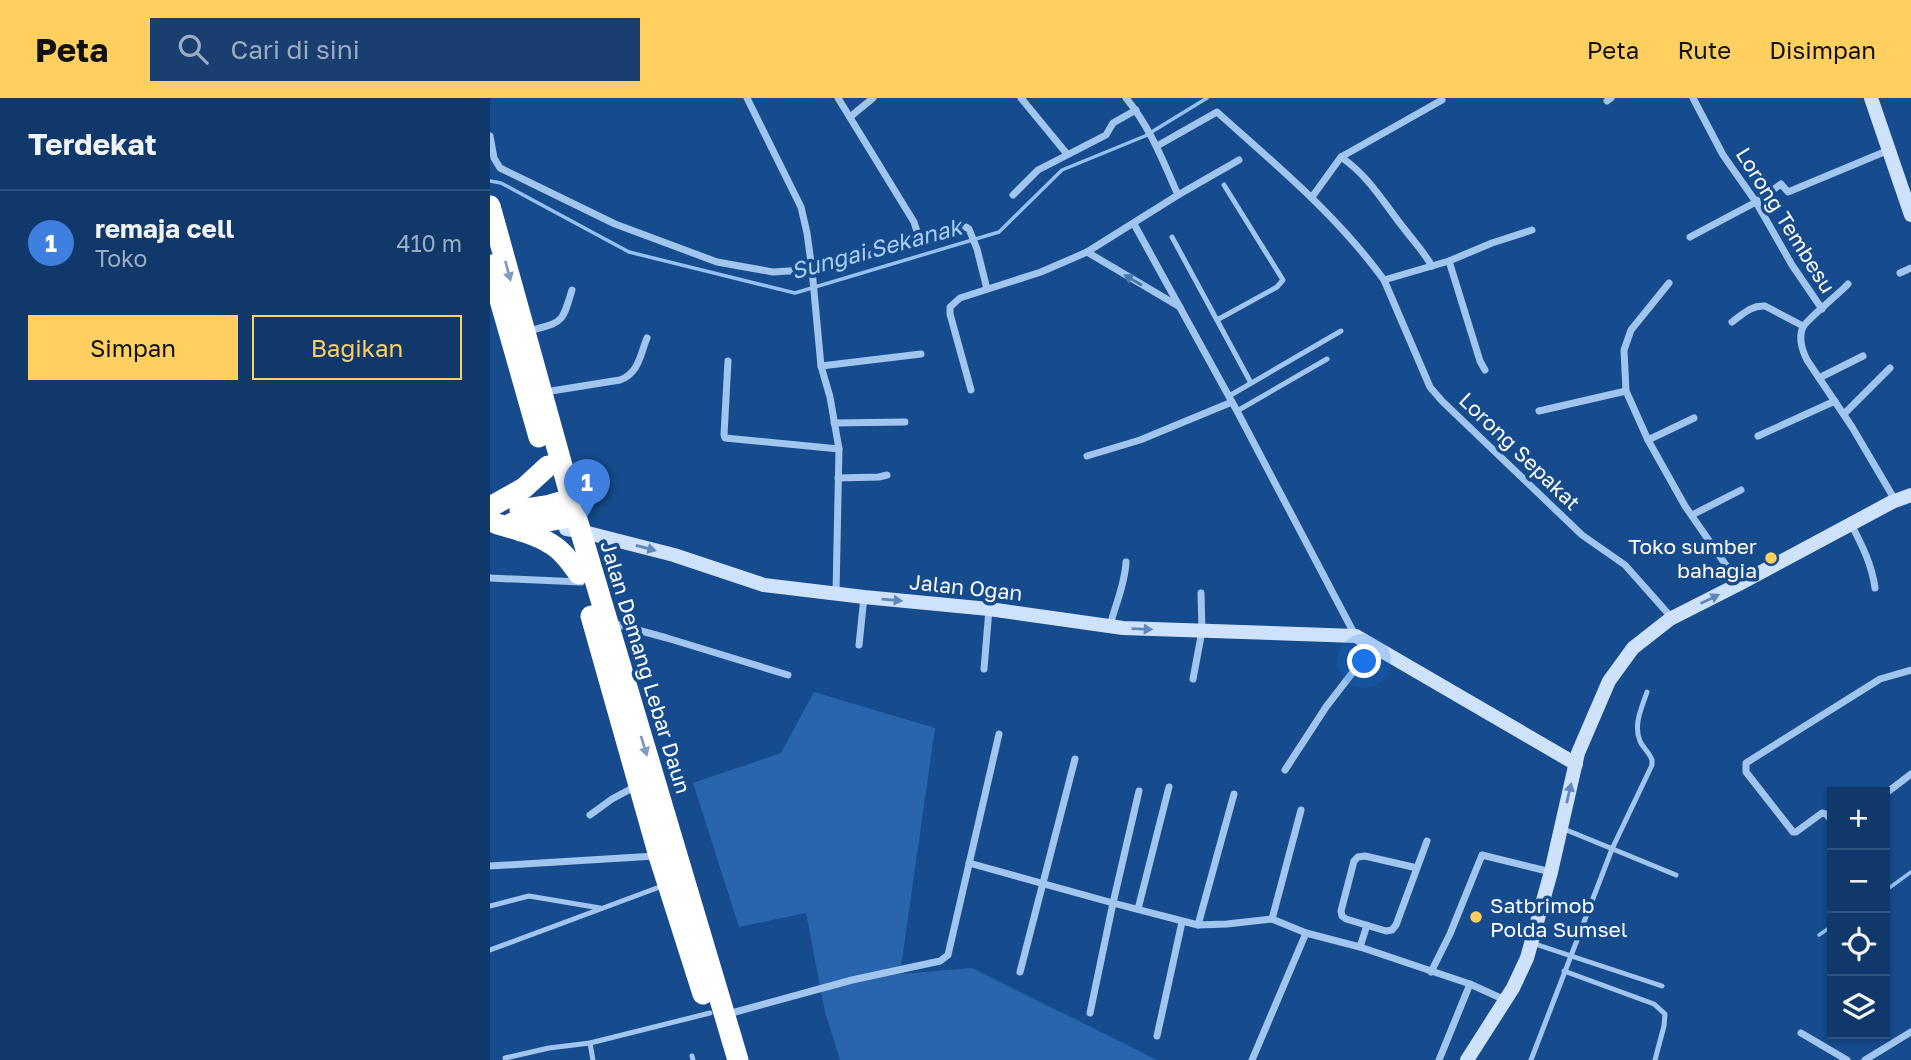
<!DOCTYPE html>
<html lang="id">
<head>
<meta charset="utf-8">
<style>
	body { margin:0; font-family:"Golos Text",sans-serif; background:#193f70; color:#f1f3f6 }
	.controls { position:absolute; right:21px; bottom:21px; display:grid; overflow:hidden; border-radius:0px; box-shadow:0 2px 5px #0004 }
	.controls button { width:63px; height:63px; display:grid; place-items:center; padding:0; border:0; border-bottom:2px solid #30527e; background:#10386a; color:#f1f3f6; font:35px sans-serif }
	.you { position:absolute; left:875px; top:564px; width:24px; height:24px; margin:-18px; border:5px solid #fff; border-radius:50%; background:#1a73e8; box-shadow:0 0 0 10px #1a73e833 }
	.badge { display:grid; place-items:center; width:46px; height:46px; border-radius:50%; background:#ffd060; color:#fff; font-size:23px; font-weight:700 }
	.pin { position:absolute; translate:-50% -58px; filter:drop-shadow(0 2px 4px #0008) }
	.pin::after { content:''; position:absolute; top:37px; width:24px; height:21px; background:inherit; clip-path:polygon(0 0,100% 0,50% 100%) }
	.list { margin:0; padding:0; list-style:none }
	h2 { display:flex; justify-content:space-between; align-items:center; height:91px; margin:0; padding:0 28px; font-size:30px }
	h2 small { font-size:23px; font-weight:400; color:#9cacc1 }
	.list li { display:grid; grid-template-columns:46px 1fr auto; gap:21px; align-items:center; box-sizing:border-box; height:105px; padding:0 28px; border-top:2px solid #30527e }
	.list b { display:block; font-size:26px; white-space:nowrap }
	.list p { margin:0; font-size:23px; white-space:nowrap; color:#9cacc1 }
	.list em { font-size:23px; font-style:normal; color:#9cacc1 }
	.actions { display:flex; gap:14px; padding:21px 28px }
	.actions a { flex:1; padding:16px 0; border:2px solid #ffd060; border-radius:0px; text-align:center; font-size:24px; color:#ffd060 }
	.actions .main { background:#ffd060; color:#111 }
	.icon { flex:none; width:38px; height:38px; fill:none; stroke:currentColor; stroke-width:2; stroke-linecap:round; stroke-linejoin:round }
	.map { position:relative; flex:none; width:1421px; height:962px; overflow:hidden }
	header { display:flex; align-items:center; gap:42px; box-sizing:border-box; height:98px; padding:0 35px; background:#ffd060; color:#111 }
	header strong { font-size:33px }
	nav { display:flex; gap:38px; margin-inline-start:auto; font-size:24px }
	.search { width:490px; height:63px; background:#193f70; display:flex; align-items:center; gap:18px; box-sizing:border-box; padding:0 24px; border-radius:0px; color:#9cacc1; font-size:26px }
	main { display:flex }
	aside { flex:1; background:#10386a }
	.map>svg:first-child { display:block }
	.green { fill:#2965ac }
	.lines { fill:none; stroke-linecap:round; stroke-linejoin:round }
	.stream { stroke:#94c0f2; stroke-width:3.5 }
	.lane { stroke:#a1c5ef; stroke-width:5 }
	.street { stroke:#a1c5ef; stroke-width:7 }
	.secondary { stroke:#cfe2fb; stroke-width:14 }
	.highway { stroke:#fff; stroke-width:21 }
	.oneway { fill:#7f9cc0 }
	.oneway2 { fill:#4776af }
	.oneway3 { fill:#6087b9 }
	.poi-dot { fill:#ffd060; stroke:#164b8d; stroke-width:2.5 }
	.labels { text-anchor:middle; dominant-baseline:central; stroke-width:7; stroke-linejoin:round; paint-order:stroke }
	.street-label { font-size:21px; fill:#fff; stroke:#164b8d }
	.poi-label { font-size:21px; fill:#fff; stroke:#164b8d; text-anchor:end }
	.water-label { font-size:23px; font-style:italic; fill:#adcff6; stroke:#164b8d }
</style>
</head>
<body>
<header>
<strong>Peta</strong>
<div class="search"><svg class="icon" aria-label="search" viewBox="0 0 24 24"><circle cx="10" cy="10" r="6"/><path d="M15 15l6 6"/></svg>Cari di sini</div>
<nav><a>Peta</a><a>Rute</a><a>Disimpan</a></nav>
</header>
<main>
<aside>
<h2>Terdekat<small></small></h2>
<ul class="list">
<li><span class="badge" style="background:#3f7fe0">1</span><div><b>remaja cell</b><p>Toko</p></div><em>410 m</em></li>
</ul>
<div class="actions"><a class="main">Simpan</a><a>Bagikan</a></div>
</aside>
<div class="map">
<svg width="1421" height="962" viewBox="0 0 1421 962">
	<rect width="100%" height="100%" fill="#164b8d"/>
	<polygon class="green" points="324,594 445,630 410,876 482,870 667,962 350,962 335,914 316,815 249,829 203,685 291,655"/>
	<g class="lines">
		<g class="stream">
			<polyline points="0,83 11,85 139,154 305,195 509,134 572,72 655,38 717,0"/>
			<polyline points="1395,793 1421,774"/>
			<polyline points="1329,837 1342,828"/>
		</g>
		<g class="lane">
			<polyline points="682,139 761,285"/>
			<polyline points="727,222 787,189 793,182 734,87"/>
			<polyline points="739,298 851,233"/>
			<polyline points="747,313 837,261"/>
			<polyline points="1074,731 1186,777"/>
			<polyline points="0,808 39,798 110,810"/>
			<polyline points="1042,845 1172,888"/>
			<polyline points="0,852 175,787"/>
			<polyline points="1074,873 1164,906 1175,916 1174,928 1165,962"/>
			<polyline points="100,945 103,962"/>
			<polyline points="202,958 203,962"/>
			<polyline points="15,960 59,950 100,945 220,915"/>
			<path d="M1041 962 1122 751 1162 667V662C1159 654 1153 650 1150 643 1143 627 1152 609 1157 594"/>
		</g>
		<g class="street">
			<polyline points="257,0 311,109 317,135 322,172 331,268 340,299 349,351"/>
			<polyline points="348,0 424,124 430,143"/>
			<polyline points="531,0 577,56"/>
			<polyline points="1203,0 1233,57 1266,104 1302,167 1332,211"/>
			<polyline points="1117,3 1121,0"/>
			<polyline points="360,19 383,0"/>
			<polyline points="0,38 4,60 10,70 125,126 227,164 283,174 331,171 476,129 479,131 487,151 497,191"/>
			<path d="M667 48 727 14C787 68 846 116 894 182L959 163 1002 145 1042 132"/>
			<path d="M851 59C881 80 894 106 916 133 926 146 933 153 942 168"/>
			<polyline points="523,97 548,72 616,37 623,25 646,12"/>
			<polyline points="688,97 749,62"/>
			<polyline points="822,99 851,59 952,2"/>
			<polyline points="644,126 747,313 865,537"/>
			<polyline points="1200,139 1266,104 1291,86 1298,94 1399,52"/>
			<polyline points="597,154 690,209"/>
			<polyline points="959,163 990,263 995,272"/>
			<polyline points="1410,175 1421,170"/>
			<polyline points="894,182 940,289 952,303 1092,437 1135,467 1182,520"/>
			<polyline points="1179,185 1141,232 1134,252 1136,293 1158,342 1195,408 1249,486"/>
			<path d="M1358 186C1350 195 1316 222 1313 229 1308 240 1312 252 1317 262L1362 329 1405 402"/>
			<path d="M1242 224C1253 216 1261 207 1275 208L1313 228"/>
			<path d="M36 234C72 223 71 229 82 192"/>
			<polyline points="238,263 234,337 235,340 349,351 346,495"/>
			<polyline points="331,268 431,256"/>
			<polyline points="1329,280 1373,258"/>
			<path d="M481 292 460 216V209L470 200 551 174 597 154 688 97C673 63 660 29 636 0"/>
			<path d="M55 294 130 282C149 275 150 257 157 240"/>
			<polyline points="1049,313 1136,293"/>
			<polyline points="1354,316 1400,270"/>
			<polyline points="344,325 415,324"/>
			<polyline points="1268,338 1345,303"/>
			<polyline points="1158,342 1204,320"/>
			<polyline points="597,358 650,342 742,304"/>
			<polyline points="348,380 389,379 397,377"/>
			<polyline points="1202,417 1251,392"/>
			<path d="M1361 426C1372 447 1382 467 1385 490"/>
			<polyline points="0,480 91,484"/>
			<polyline points="122,525 177,540 298,577"/>
			<path d="M620 528C625 507 635 487 636 464"/>
			<polyline points="369,547 374,499"/>
			<polyline points="494,571 499,511"/>
			<polyline points="703,581 712,533 711,495"/>
			<polyline points="795,672 836,609 883,548"/>
			<polyline points="1395,696 1421,676"/>
			<polyline points="100,717 122,701 148,687"/>
			<polyline points="1342,723 1336,716 1332,715 1306,734 1303,734 1260,679 1256,674 1256,665 1390,581 1421,572"/>
			<polyline points="479,765 623,805 708,827 737,826 782,821 816,835 870,849 980,886 1015,902"/>
			<polyline points="0,768 165,758"/>
			<polyline points="927,770 875,758 868,759 864,763 851,813 852,818 856,821 896,833 902,832 906,827 937,743"/>
			<polyline points="648,811 679,689"/>
			<polyline points="782,821 811,712"/>
			<polyline points="708,827 744,696"/>
			<polyline points="870,849 877,827"/>
			<polyline points="530,874 585,661"/>
			<polyline points="941,874 960,836 992,757 1061,774"/>
			<polyline points="600,915 623,805 649,693"/>
			<polyline points="238,916 362,882 450,863 458,857 509,636"/>
			<polyline points="1311,935 1357,962"/>
			<polyline points="667,938 692,824"/>
			<polyline points="762,962 816,835"/>
			<polyline points="949,962 980,886"/>
			<polyline points="1375,962 1421,934"/>
		</g>
		<g class="secondary">
			<polyline points="1381,0 1421,117"/>
			<polyline points="76,431 90,433 184,457 274,487 374,499 499,511 633,530 866,538 1086,666"/>
			<polyline points="977,962 1023,890 1037,860 1061,774 1088,655 1119,583 1143,550 1180,521 1249,486 1402,404 1421,397"/>
		</g>
		<g class="highway">
			<polyline points="0,108 86,418 248,962"/>
			<polyline points="0,167 49,339"/>
			<polyline points="0,409 34,390 58,368"/>
			<polyline points="30,412 56,408 81,401"/>
			<polyline points="22,425 58,423 86,418"/>
			<path d="M7 426C25 431 45 436 61 446 73 453 81 465 89 476"/>
			<polyline points="101,518 169,758 213,896"/>
		</g>
	</g>
	<defs><path id="oneway-solid" d="M-6-.8H1V-3.2L6.5 0L1 3.2V.8H-6Z" transform="scale(1.75)"/></defs>
	<g class="oneway">
		<use href="#oneway-solid" transform="translate(18 173) rotate(75)"/>
		<use href="#oneway-solid" transform="translate(154 648) rotate(73)"/>
	</g>
	<use class="oneway2" href="#oneway-solid" transform="translate(643 182) rotate(-150)"/>
	<g class="oneway3">
		<use href="#oneway-solid" transform="translate(156 450) rotate(15)"/>
		<use href="#oneway-solid" transform="translate(1220 501) rotate(-26)"/>
		<use href="#oneway-solid" transform="translate(402 502) rotate(5)"/>
		<use href="#oneway-solid" transform="translate(652 531) rotate(2)"/>
		<use href="#oneway-solid" transform="translate(1079 695) rotate(-77)"/>
	</g>
	<g class="poi-dot">
		<circle cx="1281" cy="460" r="7"/>
		<circle cx="986" cy="819" r="7"/>
	</g>
	<g class="labels">
		<g class="street-label">
			<text transform="translate(1296 122) rotate(58)">Lorong Tembesu</text>
			<text transform="translate(1030 353) rotate(44)">Lorong Sepakat</text>
			<text transform="translate(476 489) rotate(6)">Jalan Ogan</text>
			<text transform="translate(156 569) rotate(73)">Jalan Demang Lebar Daun</text>
		</g>
		<g class="poi-label">
			<text x="1267" y="448">Toko sumber<tspan x="1267" dy="24">bahagia</tspan></text>
			<text x="1000" y="807" text-anchor="start">Satbrimob<tspan x="1000" dy="24">Polda Sumsel</tspan></text>
		</g>
		<g class="water-label">
			<text transform="translate(386 150) rotate(-15)">Sungai Sekanak</text>
		</g>
	</g>
</svg>
<div class="controls">
<button>+</button>
<button>−</button>
<button><svg class="icon" aria-label="locate" viewBox="0 0 24 24"><circle cx="12" cy="12" r="6"/><path d="M12 2v4M12 18v4M2 12h4M18 12h4"/></svg></button>
<button><svg class="icon" aria-label="layers" viewBox="0 0 24 24"><path d="M12 4l9 5-9 5-9-5zM3 14l9 5 9-5"/></svg></button>
</div>
<div class="you"></div>
<div class="pin badge" style="left:97px;top:419px;background:#3f7fe0">1</div>
</div>
</main>
</body>
</html>
